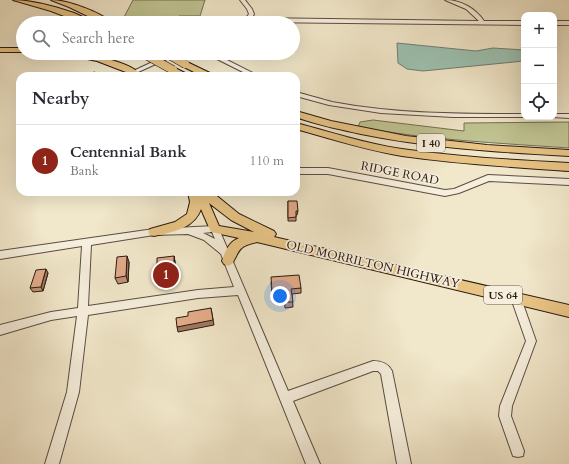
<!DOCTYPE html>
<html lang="en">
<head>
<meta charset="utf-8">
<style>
	body { margin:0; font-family:Cardo,serif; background:#f2f2f3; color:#2b2b33 }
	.controls { position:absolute; right:12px; top:12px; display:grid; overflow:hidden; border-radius:8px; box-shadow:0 4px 16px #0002 }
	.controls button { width:36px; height:36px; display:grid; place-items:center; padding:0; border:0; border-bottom:1px solid #e1e1e2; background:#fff; color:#2b2b33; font:20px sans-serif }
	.you { position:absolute; left:280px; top:296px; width:14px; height:14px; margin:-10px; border:3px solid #fff; border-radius:50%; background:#1a73e8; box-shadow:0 0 0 6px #1a73e833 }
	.badge { display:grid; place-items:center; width:26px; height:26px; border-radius:50%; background:#8f2418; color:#fff; font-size:13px; font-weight:700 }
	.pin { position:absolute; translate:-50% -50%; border:2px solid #fff; box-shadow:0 1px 4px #0006 }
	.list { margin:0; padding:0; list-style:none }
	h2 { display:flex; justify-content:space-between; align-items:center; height:52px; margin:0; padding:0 16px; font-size:17px }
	h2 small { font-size:13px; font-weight:400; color:#7c7c81 }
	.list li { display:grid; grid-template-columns:26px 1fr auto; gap:12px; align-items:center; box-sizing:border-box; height:72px; padding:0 16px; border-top:1px solid #e1e1e2 }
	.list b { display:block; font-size:15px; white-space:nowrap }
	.list p { margin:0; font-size:13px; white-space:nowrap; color:#7c7c81 }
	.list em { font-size:13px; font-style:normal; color:#7c7c81 }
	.icon { flex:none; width:22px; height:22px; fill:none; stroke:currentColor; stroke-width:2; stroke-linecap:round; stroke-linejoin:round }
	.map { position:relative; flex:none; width:569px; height:464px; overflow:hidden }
	.search { position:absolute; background:#fff; box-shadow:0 4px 16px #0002; left:16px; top:16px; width:284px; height:44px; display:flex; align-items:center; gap:10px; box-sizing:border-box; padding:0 14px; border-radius:22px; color:#7c7c81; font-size:15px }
	.panel { position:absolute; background:#fff; box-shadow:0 4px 16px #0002; left:16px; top:72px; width:284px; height:124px; border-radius:12px }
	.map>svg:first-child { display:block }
	.green { fill:#c0c492; stroke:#756e52 }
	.water { fill:#9cc1b1; stroke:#6e7e72 }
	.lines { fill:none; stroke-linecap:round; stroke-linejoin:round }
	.minor-casing { stroke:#5c4c41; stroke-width:2 }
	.major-casing { stroke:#2a1913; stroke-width:2 }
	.highway-casing { stroke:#2a1913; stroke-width:2 }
	.minor { fill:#f6efdd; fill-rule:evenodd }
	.major { fill:#e8c485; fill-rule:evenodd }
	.highway { fill:#e8c485; fill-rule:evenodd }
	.highway-bridge-casing { stroke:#2a1913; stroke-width:9; stroke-linecap:butt }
	.highway-bridge { stroke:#e8c485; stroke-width:8 }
	.wall { fill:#c49477; stroke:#2a1913 }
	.shaded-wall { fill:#a07861; stroke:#2a1913 }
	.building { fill:#e4ac8a; stroke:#2a1913 }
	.labels { text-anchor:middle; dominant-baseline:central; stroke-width:3.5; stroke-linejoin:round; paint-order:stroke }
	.shield { fill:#f6efdd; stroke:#675950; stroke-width:1 }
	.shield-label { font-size:11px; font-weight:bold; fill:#2a1913 }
	.street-label { font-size:12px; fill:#2a1913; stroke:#f6efdd }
</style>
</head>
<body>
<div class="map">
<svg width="569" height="464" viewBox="0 0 569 464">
	<rect width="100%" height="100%" fill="#f1e7ca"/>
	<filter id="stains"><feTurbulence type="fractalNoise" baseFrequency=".005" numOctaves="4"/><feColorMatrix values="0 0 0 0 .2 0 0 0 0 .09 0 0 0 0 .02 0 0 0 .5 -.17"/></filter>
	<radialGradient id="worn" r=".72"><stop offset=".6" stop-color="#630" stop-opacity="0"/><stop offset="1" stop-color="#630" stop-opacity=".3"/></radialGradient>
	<g class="green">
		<polygon points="133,0 205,0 200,16 179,16 178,19 123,19"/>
		<path d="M373 120 464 131V123L569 122V148C498 143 428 140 358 127L360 122Z"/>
	</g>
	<polygon class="water" points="397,43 476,51 493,48 524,50 524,61 423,71 407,69 398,63"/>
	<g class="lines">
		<g class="minor-casing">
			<g id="minor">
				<path d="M240 0H245L252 9 254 14 252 18 479 21 466 9 445 0C461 0 475 8 484 21H524V25L250 22 242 23 249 14 247 9Z"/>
				<rect x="554" y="21" width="15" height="4"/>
				<polygon points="172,53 180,53 136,73 131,72"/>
				<polygon points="205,53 213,53 259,76 251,76"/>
				<path d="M296 92C308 95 320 99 332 102 395 114 460 114 524 114V117H527H453L381 113 329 105 296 96Z"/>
				<polygon points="554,114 569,114 569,118 552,117 554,117"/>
				<polygon points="296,168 328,168 445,190 454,189 488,175 569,179 569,185 489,181 459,193 445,196 328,174 296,174"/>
				<path d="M215 226 219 229 288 391 373 361C381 361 388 363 392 371L411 464H397L381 374 378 371H373L293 401 320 464H306L238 295 198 298 88 315 79 392 59 464H45L67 392 77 316 51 320 0 335V325L51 312 78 308 82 246 0 259V251L154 229ZM212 232 215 239 203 233ZM188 234 204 240 221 254 234 287 198 290 88 306 91 245 154 235Z"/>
				<polygon points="516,294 520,295 521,298 536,341 512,406 511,416 524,451 523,456 518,457 513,456 499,416 500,406 526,341 511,298 512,295"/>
			</g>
		</g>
		<g class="major-casing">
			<g id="major">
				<rect x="0" y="48" width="23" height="4"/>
				<path d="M67 53C86 53 131 61 142 76H133L131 74 97 61 68 55Z"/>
				<path d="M188 192H212L239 214 274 231 276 234 274 237 569 305V317L257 242C238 247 241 248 232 264L228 266 224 264 222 261C225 251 229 242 239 238L211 232 201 209C194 229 172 232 154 236L150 235 148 232 150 229 175 222 187 214 190 202ZM209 203 231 220 254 232 219 226Z"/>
			</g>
		</g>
		<g class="highway-casing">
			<g id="highway">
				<path d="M13 0C32 0 79 11 92 23H82L51 11Z"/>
				<path d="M51 0C67 0 101 12 112 23H102L69 7Z"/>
				<polygon points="185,61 212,74 214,76 202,76 182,66 181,64 182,62"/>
				<path d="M173 67 187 74 189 76C181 76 174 76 169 70L170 68Z"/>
				<path d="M296 111 331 121 406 136 487 145 569 150V156C499 152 429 148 361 134 339 129 317 125 296 117Z"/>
				<path d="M296 123C331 132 366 144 402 149 458 157 513 160 569 163V171C513 167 458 164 402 156 366 150 331 139 296 129Z"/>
			</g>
		</g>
		<use href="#minor" class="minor"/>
		<use href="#major" class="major"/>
		<use href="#highway" class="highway"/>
		<g class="highway-bridge-casing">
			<g id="highway-bridge">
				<polyline points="166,53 185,64"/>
				<polyline points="144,54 173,70"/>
			</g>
		</g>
		<use href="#highway-bridge" class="highway-bridge"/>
	</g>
	<g class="wall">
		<polygon points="288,201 298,211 297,215 296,215 296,221 288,221"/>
		<polygon points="174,256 175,262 176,274 173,274 174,287 163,288 161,283 161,276 158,276 157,271"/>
		<polygon points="129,262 128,282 118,284 115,278"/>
		<polygon points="48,273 43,291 33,292 30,288"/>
		<polygon points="271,282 301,288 301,293 292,294 293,307 285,308 284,295 272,296"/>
	</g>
	<g class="shaded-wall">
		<polygon points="127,256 129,262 128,282 126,276"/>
		<polygon points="174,256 175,262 176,274 174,268"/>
		<polygon points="46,269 48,273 43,291 41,287"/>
		<polygon points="172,269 173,274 174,287 172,281"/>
		<polygon points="211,308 214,325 178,332 177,327"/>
	</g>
	<g class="building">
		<polygon points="94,72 107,76 88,76"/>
		<polygon points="288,201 297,201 298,211 296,211 296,217 288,218"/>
		<polygon points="127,256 126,276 115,278 117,257"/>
		<polygon points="174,256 174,268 172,269 172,281 161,283 161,270 157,271 157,258"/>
		<polygon points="46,269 41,287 30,288 36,270"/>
		<polygon points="299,275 301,288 291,289 293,302 285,302 284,290 272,291 271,277"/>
		<polygon points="211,308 213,320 177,327 176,318 188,316 188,312"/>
	</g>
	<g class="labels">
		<g class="shield">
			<rect x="417" y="134" width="28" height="18" rx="3"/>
			<rect x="484" y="286" width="38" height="18" rx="3"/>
		</g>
		<g class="shield-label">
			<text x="431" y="143">I 40</text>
			<text x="503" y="295">US 64</text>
		</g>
		<g class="street-label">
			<text transform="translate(400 173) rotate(11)">RIDGE ROAD</text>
			<text transform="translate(373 264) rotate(13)">OLD MORRILTON HIGHWAY</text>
		</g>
	</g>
	<rect width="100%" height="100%" filter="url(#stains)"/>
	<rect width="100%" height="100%" fill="url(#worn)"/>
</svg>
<div class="controls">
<button>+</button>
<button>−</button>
<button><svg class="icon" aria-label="locate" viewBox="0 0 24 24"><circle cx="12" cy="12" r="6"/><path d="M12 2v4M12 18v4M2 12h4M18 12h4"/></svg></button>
</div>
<div class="you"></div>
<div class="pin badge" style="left:166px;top:275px">1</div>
<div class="search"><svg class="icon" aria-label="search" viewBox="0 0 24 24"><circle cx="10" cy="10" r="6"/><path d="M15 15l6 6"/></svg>Search here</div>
<section class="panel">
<h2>Nearby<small></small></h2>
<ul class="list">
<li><span class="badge">1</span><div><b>Centennial Bank</b><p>Bank</p></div><em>110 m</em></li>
</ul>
</section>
</div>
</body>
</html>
